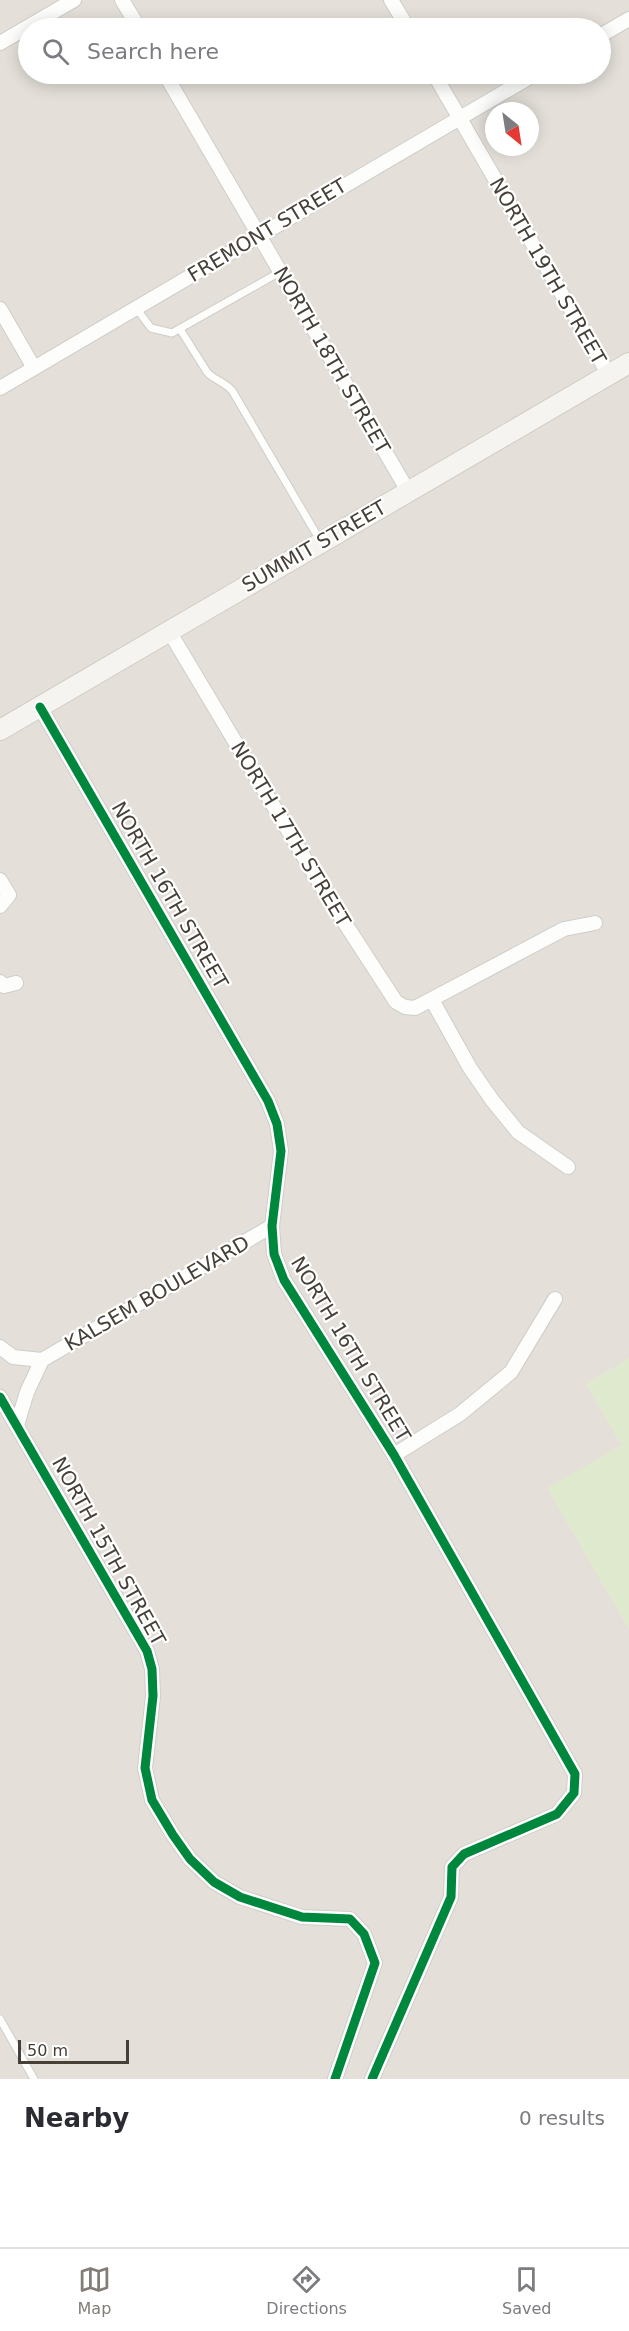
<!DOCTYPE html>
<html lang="en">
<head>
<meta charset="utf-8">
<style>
	body { margin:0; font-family:"DejaVu Sans",sans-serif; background:#f7f7f7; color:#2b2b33 }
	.compass { position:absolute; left:485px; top:102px; width:54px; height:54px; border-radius:50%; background:#fff; box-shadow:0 3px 15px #0003; rotate:150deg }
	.scale { position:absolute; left:18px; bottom:15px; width:111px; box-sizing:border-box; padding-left:6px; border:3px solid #464038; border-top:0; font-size:16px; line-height:21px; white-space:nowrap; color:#464038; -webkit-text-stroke:4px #fff; paint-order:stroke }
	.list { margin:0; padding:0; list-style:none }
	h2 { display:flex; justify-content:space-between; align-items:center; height:78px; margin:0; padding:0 24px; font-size:26px }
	h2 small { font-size:20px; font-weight:400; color:#7c7c81 }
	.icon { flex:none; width:33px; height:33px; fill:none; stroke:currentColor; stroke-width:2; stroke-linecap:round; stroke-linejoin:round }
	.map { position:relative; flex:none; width:629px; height:2079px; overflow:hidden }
	.search { position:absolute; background:#fff; box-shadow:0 3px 15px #0003; left:18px; right:18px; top:18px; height:66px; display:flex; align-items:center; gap:15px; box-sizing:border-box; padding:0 21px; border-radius:33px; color:#7c7c81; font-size:22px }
	.sheet { height:168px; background:#fff }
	nav { display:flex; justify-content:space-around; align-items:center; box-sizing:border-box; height:84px; border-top:2px solid #e1e1e2; background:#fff; font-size:16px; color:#7c7c81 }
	nav a { display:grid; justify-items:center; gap:3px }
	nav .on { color:#827d77 }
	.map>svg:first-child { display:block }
	.residential { fill:#e4e0d9; fill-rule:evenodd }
	.green { fill:#dfe9cd }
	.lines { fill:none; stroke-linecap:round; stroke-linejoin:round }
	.lane-casing { stroke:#cfcdc9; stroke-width:9 }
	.street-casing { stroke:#cfcdc9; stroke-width:16 }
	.secondary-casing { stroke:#cfccc3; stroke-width:22 }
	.lane { stroke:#fdfdfc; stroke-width:7 }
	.street { stroke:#fdfdfc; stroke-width:14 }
	.secondary { stroke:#f6f4f0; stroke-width:20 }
	.cycleway-casing { stroke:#fff; stroke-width:13 }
	.cycleway { stroke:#00873e; stroke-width:9 }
	.labels { text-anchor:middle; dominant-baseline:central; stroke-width:4.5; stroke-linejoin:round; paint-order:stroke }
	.street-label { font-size:20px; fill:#464038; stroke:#fff }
</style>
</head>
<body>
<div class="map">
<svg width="629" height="2079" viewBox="0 0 629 2079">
	<rect width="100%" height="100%" fill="#f1efeb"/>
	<path class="residential" d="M0 0H629V1359L586 1384 622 1445 548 1489 629 1629V2079H0ZM28 28H600V74H28ZM494 111H530V147H494Z"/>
	<polygon class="green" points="629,1359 629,1629 547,1488 622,1445 586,1384"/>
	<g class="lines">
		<g class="lane-casing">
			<g id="lane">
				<polyline points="136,308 151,328 172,333 280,272"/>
				<path d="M180 329 207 372C215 381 226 382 233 392L321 542"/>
				<polyline points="0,2019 34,2079"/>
			</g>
		</g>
		<g class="street-casing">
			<g id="street">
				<polyline points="122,0 139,28"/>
				<polyline points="391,0 408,28"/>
				<polyline points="600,36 629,19"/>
				<polyline points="0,43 74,0"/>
				<polyline points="165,74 408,491"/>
				<polyline points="434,74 609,375"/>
				<polyline points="0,309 34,368"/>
				<polyline points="0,388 535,74"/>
				<polyline points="169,631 326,894 396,1002 405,1007 415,1008 564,929 595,923"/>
				<polyline points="40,707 268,1101 277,1124 281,1151 272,1226 274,1254 284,1280 394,1455 575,1774 574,1793 557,1814 464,1854 452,1867 451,1897 372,2079"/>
				<polyline points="0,880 9,895 0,906"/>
				<polyline points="0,982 4,986 16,983"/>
				<polyline points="432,1000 470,1068 492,1100 518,1132 568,1167"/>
				<polyline points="0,1347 13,1357 42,1360"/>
				<polyline points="0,1397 147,1651 152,1669 153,1696 145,1768 152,1800 173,1835 190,1859 214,1882 240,1897 302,1917 350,1919 364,1934 375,1963 335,2079"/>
				<polyline points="17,1425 27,1392 42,1360 272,1226"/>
				<polyline points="394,1455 460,1414 511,1372 555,1299"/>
			</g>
		</g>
		<g class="secondary-casing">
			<polyline id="secondary" points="0,730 629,363"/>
		</g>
		<use href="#lane" class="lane"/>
		<use href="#street" class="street"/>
		<use href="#secondary" class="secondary"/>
		<g class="cycleway-casing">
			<g id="cycleway">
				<polyline points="40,707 268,1101 277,1124 281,1151 272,1226 274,1254 284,1280 394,1455 575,1774 574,1793 557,1814 464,1854 452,1867 451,1897 372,2079"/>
				<polyline points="0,1397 147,1651 152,1669 153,1696 145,1768 152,1800 173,1835 190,1859 214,1882 240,1897 302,1917 350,1919 364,1934 375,1963 335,2079"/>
			</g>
		</g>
		<use href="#cycleway" class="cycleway"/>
	</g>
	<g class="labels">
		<g class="street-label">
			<text transform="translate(267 230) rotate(-31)">FREMONT STREET</text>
			<text transform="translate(548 271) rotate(60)">NORTH 19TH STREET</text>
			<text transform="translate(332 360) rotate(60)">NORTH 18TH STREET</text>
			<text transform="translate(314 546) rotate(-30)">SUMMIT STREET</text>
			<text transform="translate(291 834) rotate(59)">NORTH 17TH STREET</text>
			<text transform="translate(170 895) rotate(60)">NORTH 16TH STREET</text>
			<text transform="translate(157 1293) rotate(-30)">KALSEM BOULEVARD</text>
			<text transform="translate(351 1349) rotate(59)">NORTH 16TH STREET</text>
			<text transform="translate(109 1551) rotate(61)">NORTH 15TH STREET</text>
		</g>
	</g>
</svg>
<svg class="compass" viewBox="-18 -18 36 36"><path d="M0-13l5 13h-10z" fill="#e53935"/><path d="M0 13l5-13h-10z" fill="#7c7c81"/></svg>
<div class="scale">50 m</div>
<div class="search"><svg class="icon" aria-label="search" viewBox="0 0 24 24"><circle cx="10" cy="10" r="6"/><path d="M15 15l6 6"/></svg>Search here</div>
</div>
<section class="sheet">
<h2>Nearby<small>0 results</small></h2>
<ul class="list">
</ul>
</section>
<nav>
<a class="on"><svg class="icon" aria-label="map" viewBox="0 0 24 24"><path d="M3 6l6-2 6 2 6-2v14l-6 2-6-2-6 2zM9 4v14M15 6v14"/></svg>Map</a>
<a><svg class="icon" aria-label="directions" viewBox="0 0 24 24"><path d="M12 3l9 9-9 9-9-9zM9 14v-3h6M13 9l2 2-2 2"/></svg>Directions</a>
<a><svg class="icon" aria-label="saved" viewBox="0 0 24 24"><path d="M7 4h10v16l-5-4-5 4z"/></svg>Saved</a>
</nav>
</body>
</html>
